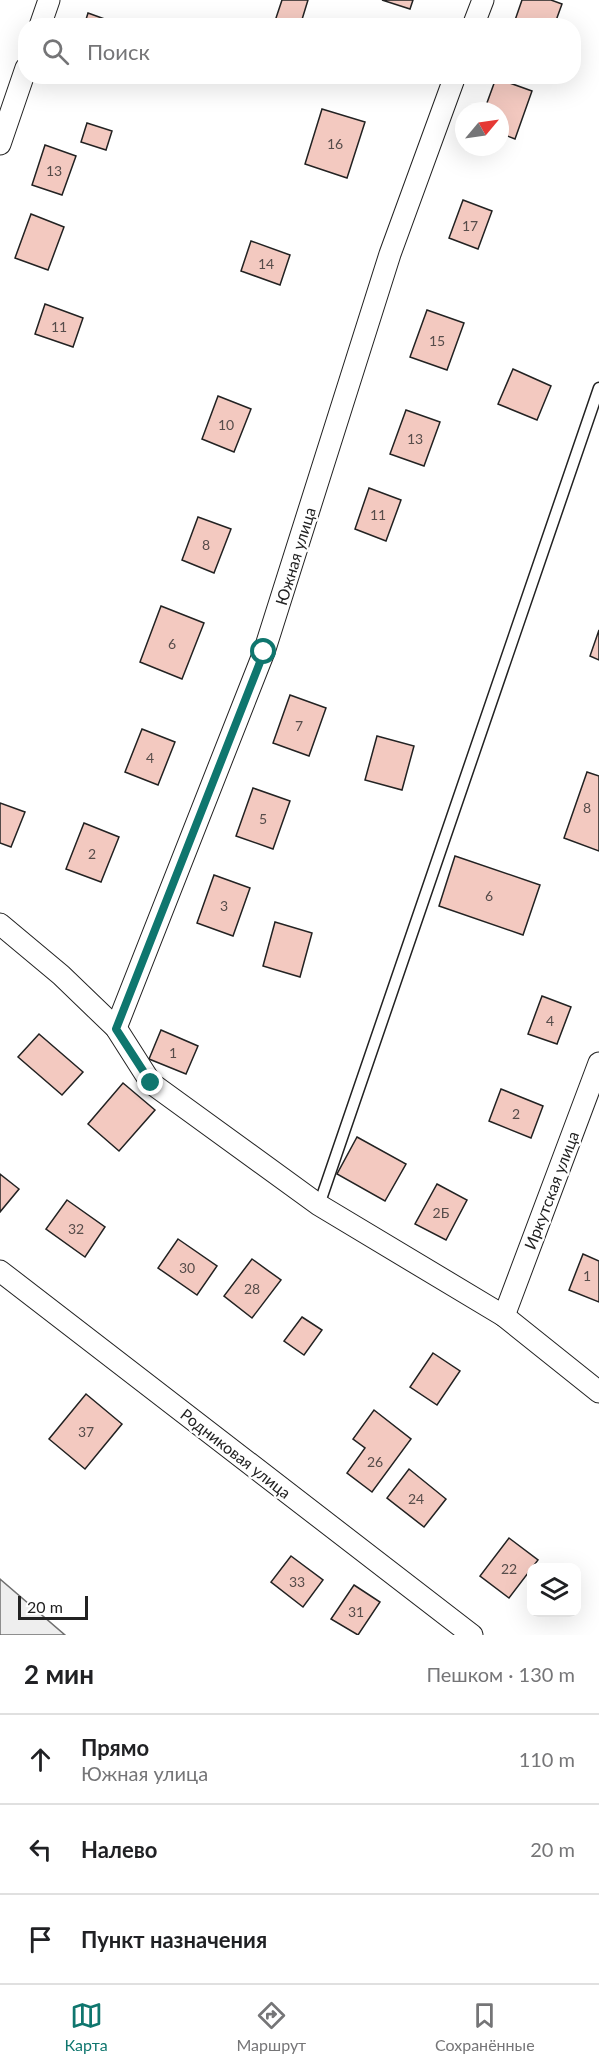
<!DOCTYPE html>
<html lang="ru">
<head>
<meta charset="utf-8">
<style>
	body { margin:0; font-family:Lato,sans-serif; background:#f6f6f6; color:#202124 }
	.controls { position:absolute; right:18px; bottom:18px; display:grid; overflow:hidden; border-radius:12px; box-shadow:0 6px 24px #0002 }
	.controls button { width:54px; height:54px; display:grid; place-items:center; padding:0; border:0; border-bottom:2px solid #e0e0e0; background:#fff; color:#202124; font:30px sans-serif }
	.compass { position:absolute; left:455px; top:102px; width:54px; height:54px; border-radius:50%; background:#fff; box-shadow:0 6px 24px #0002; rotate:61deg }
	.scale { position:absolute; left:18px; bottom:15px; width:70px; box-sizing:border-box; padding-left:6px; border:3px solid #222; border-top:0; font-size:16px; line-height:21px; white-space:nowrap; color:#222; -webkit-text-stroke:4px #fff; paint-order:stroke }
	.stop { position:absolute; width:18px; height:18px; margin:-14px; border:4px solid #0f766e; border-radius:50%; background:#fff }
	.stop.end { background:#0f766e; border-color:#fff; box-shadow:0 2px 6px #0008 }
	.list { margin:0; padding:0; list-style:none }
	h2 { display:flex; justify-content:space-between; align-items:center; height:78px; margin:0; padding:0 24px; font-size:26px }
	h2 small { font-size:20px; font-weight:400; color:#757577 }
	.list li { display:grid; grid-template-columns:39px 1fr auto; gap:18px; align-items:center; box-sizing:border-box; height:90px; padding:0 24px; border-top:2px solid #e0e0e0 }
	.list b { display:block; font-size:22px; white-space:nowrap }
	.list p { margin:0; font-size:20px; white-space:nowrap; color:#757577 }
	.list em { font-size:20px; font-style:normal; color:#757577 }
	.icon { flex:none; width:33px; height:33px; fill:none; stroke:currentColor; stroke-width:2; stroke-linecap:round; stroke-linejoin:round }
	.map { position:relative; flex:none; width:599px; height:1635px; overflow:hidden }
	.search { position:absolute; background:#fff; box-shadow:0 6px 24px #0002; left:18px; right:18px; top:18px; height:66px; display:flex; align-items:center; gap:15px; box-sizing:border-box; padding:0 21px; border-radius:24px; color:#757577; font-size:22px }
	.sheet { height:348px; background:#fff }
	nav { display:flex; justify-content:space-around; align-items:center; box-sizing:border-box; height:84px; border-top:2px solid #e0e0e0; background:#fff; font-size:16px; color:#757577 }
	nav a { display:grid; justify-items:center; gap:3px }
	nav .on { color:#0f766e }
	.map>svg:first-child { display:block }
	.green { fill:#eee; stroke:#6f6f6f; stroke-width:1.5 }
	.building { fill:#f3c9c0; stroke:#222; stroke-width:1.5 }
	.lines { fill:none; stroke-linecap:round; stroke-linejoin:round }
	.lane-casing { stroke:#222; stroke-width:13 }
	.street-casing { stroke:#222; stroke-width:23 }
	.lane { stroke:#fff; stroke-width:10 }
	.street { stroke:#fff; stroke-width:21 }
	.route { stroke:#0f766e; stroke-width:8 }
	.labels { text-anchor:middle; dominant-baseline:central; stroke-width:4.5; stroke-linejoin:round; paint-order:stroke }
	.number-label { font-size:14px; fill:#564c4a }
	.street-label { font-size:16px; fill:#222; stroke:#fff }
</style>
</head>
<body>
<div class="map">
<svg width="599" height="1635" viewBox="0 0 599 1635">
	<rect width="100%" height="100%" fill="#fff"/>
	<polygon class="green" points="0,1579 65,1635 0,1635"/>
	<g class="building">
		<polygon points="282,0 308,0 300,26 288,26 275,21"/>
		<polygon points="382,0 413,0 410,9"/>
		<polygon points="522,0 551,0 562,4 554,26 513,26"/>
		<polygon points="88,13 124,26 84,26"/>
		<polygon points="496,78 532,91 515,139 500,133 500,111 484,111"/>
		<polygon points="322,109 365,122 347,178 305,164"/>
		<polygon points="87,123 112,131 106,150 81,142"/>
		<polygon points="45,145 76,156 62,195 32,185"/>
		<polygon points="463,200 492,211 478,249 449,238"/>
		<polygon points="31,214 64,227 48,270 15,258"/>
		<polygon points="251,241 290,255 280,285 241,271"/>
		<polygon points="45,304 83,318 73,347 35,334"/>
		<polygon points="427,310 464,323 447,370 410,357"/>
		<polygon points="513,369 551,386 537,420 498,404"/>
		<polygon points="218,396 251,409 234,452 202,439"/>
		<polygon points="406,410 440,422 424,466 390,454"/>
		<polygon points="369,488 401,500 386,541 355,529"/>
		<polygon points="198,517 231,529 214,573 182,560"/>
		<polygon points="161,606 204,623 182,679 140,662"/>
		<polygon points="599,630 599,660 590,656"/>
		<polygon points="290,695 326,708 309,756 273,743"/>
		<polygon points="142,729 175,742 158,785 125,772"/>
		<polygon points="377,736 414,746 402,790 365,780"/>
		<polygon points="587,772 599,776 599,851 564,838"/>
		<polygon points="253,788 290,801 273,849 236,836"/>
		<polygon points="0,803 25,812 11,847 0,843"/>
		<polygon points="84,823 119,837 101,882 66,869"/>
		<polygon points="455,856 540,885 523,935 439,906"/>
		<polygon points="214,875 250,888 233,936 197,923"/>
		<polygon points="275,922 312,933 300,977 263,966"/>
		<polygon points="542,996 571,1007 557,1044 528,1034"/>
		<polygon points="161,1030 198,1046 186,1074 149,1059"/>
		<polygon points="39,1034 83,1072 62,1095 18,1057"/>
		<polygon points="123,1083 155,1110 119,1151 88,1124"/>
		<polygon points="501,1089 543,1106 531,1138 489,1121"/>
		<polygon points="357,1137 406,1164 385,1201 337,1174"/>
		<polygon points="0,1174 19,1189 0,1212"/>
		<polygon points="437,1184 467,1200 446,1240 415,1224"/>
		<polygon points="67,1200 105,1227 85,1257 46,1229"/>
		<polygon points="178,1239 217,1266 197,1295 158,1268"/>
		<polygon points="583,1254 599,1261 599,1302 569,1290"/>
		<polygon points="252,1259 281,1280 252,1318 224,1296"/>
		<polygon points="302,1317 322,1330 304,1355 284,1341"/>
		<polygon points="433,1353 460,1371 437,1405 410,1387"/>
		<polygon points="86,1394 122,1424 85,1469 49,1439"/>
		<polygon points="374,1410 411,1439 372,1492 347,1473 365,1448 353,1439"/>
		<polygon points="409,1469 446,1499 424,1527 387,1498"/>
		<polygon points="509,1538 538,1560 509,1598 480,1576"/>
		<polygon points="291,1556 323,1580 303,1607 271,1582"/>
		<polygon points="354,1585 380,1602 358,1635 331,1619"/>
	</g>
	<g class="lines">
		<g class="lane-casing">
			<polyline id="lane" points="319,1205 599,388"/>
		</g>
		<g class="street-casing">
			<g id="street">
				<polyline points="40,26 49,0"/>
				<polyline points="473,26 483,0"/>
				<polyline points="0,144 26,68"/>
				<polyline points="0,924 61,975 116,1028 151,1083 319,1205 504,1316 599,1392"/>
				<polyline points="116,1028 264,652 390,254 455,76"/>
				<polyline points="0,1271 472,1635"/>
				<polyline points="504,1316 599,1063"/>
			</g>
		</g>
		<use href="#lane" class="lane"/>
		<use href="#street" class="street"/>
	</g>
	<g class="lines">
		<polyline class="route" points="151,1083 116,1029 264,652"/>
	</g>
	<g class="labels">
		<g class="number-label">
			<text x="335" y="143">16</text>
			<text x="54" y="170">13</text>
			<text x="470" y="225">17</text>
			<text x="266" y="263">14</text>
			<text x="59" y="326">11</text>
			<text x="437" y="340">15</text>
			<text x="226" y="424">10</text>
			<text x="415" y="438">13</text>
			<text x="378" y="514">11</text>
			<text x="206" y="544">8</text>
			<text x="172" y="643">6</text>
			<text x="299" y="725">7</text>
			<text x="150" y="757">4</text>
			<text x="587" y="807">8</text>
			<text x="263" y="818">5</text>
			<text x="92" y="853">2</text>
			<text x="489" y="895">6</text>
			<text x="224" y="905">3</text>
			<text x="550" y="1020">4</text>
			<text x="173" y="1052">1</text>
			<text x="516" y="1113">2</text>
			<text x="441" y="1212">2Б</text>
			<text x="76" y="1228">32</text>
			<text x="187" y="1267">30</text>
			<text x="587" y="1275">1</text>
			<text x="252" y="1288">28</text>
			<text x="86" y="1431">37</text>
			<text x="375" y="1461">26</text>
			<text x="416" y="1498">24</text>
			<text x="509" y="1568">22</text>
			<text x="297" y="1581">33</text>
			<text x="356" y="1611">31</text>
		</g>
		<g class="street-label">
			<text transform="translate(295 556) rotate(-73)">Южная улица</text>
			<text transform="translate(551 1190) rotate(-69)">Иркутская улица</text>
			<text transform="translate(236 1453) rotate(38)">Родниковая улица</text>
		</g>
	</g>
</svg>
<div class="controls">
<button><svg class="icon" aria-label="layers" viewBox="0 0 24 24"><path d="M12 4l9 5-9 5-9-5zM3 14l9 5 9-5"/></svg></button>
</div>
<svg class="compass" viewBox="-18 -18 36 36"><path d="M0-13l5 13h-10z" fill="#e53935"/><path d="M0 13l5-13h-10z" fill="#757577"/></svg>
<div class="scale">20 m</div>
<div class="stop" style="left:264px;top:652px"></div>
<div class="stop end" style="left:151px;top:1083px"></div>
<div class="search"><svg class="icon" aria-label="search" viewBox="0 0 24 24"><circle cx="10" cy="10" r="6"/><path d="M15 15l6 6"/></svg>Поиск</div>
</div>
<section class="sheet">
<h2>2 мин<small>Пешком · 130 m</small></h2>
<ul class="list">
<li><svg class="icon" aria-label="ahead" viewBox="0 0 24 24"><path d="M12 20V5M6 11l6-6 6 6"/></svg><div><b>Прямо</b><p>Южная улица</p></div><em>110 m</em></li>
<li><svg class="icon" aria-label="left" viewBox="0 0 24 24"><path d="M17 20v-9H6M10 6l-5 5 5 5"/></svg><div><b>Налево</b></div><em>20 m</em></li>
<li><svg class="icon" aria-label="arrive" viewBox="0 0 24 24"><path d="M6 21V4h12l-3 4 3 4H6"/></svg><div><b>Пункт назначения</b></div></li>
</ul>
</section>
<nav>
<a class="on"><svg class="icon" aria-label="map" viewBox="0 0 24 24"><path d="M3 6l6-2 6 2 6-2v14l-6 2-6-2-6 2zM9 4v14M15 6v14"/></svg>Карта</a>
<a><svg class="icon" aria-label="directions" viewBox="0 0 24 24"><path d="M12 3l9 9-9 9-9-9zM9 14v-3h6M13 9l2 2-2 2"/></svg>Маршрут</a>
<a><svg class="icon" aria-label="saved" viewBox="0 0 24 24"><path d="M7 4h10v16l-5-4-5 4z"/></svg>Сохранённые</a>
</nav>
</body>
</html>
